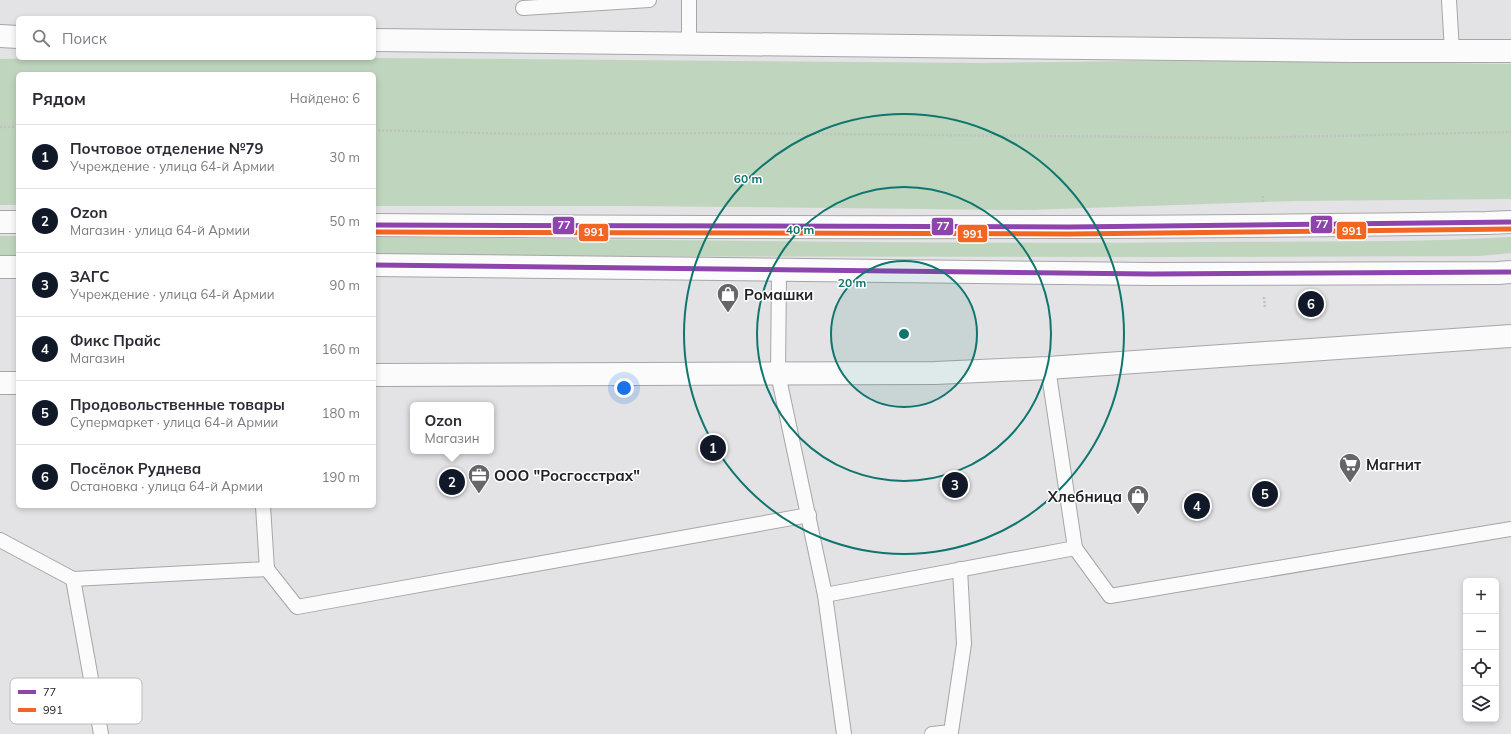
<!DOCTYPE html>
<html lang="ru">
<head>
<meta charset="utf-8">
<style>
	body { margin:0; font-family:Mulish,sans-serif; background:#f7f7f7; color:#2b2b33 }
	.controls { position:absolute; right:12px; bottom:12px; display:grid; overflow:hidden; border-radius:6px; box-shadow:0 2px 6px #0003 }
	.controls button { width:36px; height:36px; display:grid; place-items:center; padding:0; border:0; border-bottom:1px solid #e1e1e2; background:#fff; color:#2b2b33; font:20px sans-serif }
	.you { position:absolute; left:624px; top:388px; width:14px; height:14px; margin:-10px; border:3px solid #fff; border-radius:50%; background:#1a73e8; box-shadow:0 0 0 6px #1a73e833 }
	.badge { display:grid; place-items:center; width:26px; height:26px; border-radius:50%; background:#111827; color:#fff; font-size:13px; font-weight:700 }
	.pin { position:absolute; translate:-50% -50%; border:2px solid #fff; box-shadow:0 1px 4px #0006 }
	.popup { position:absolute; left:410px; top:402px; width:84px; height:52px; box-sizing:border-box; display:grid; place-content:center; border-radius:6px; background:#fff; filter:drop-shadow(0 1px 3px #0005); font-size:13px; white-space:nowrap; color:#7c7c81 }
	.popup b { font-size:15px; color:#2b2b33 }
	.popup::after { content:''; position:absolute; left:50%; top:100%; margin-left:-8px; border:8px solid transparent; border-top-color:#fff }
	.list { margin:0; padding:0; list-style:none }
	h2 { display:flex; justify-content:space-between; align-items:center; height:52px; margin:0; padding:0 16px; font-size:17px }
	h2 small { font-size:13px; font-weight:400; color:#7c7c81 }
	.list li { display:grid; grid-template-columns:26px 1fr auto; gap:12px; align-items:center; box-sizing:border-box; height:64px; padding:0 16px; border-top:1px solid #e1e1e2 }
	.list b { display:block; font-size:15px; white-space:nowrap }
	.list p { margin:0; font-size:13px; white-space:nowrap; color:#7c7c81 }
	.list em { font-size:13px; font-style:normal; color:#7c7c81 }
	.icon { flex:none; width:22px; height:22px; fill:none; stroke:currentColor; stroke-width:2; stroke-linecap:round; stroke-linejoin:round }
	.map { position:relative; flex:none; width:1511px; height:734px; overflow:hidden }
	.search { position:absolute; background:#fff; box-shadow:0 2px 6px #0003; left:16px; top:16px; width:360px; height:44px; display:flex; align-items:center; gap:10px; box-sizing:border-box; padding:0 14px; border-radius:6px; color:#7c7c81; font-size:15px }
	.panel { position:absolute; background:#fff; box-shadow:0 2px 6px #0003; left:16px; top:72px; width:360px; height:436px; border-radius:6px }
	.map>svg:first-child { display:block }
	.green { fill:#bfd5bd }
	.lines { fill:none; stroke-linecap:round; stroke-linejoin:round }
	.service-casing { stroke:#a6a6a8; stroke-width:16 }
	.minor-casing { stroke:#a6a6a8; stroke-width:24 }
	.tertiary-casing { stroke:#a6a6a8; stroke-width:24 }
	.trunk-casing { stroke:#a6a6a8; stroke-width:24 }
	.path { stroke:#c2c1c2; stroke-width:2.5; stroke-dasharray:2 2; stroke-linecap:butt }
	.service { stroke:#fbfbfb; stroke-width:14 }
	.minor { stroke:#fbfbfb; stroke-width:22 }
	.tertiary { stroke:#fbfbfb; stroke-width:22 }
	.trunk { stroke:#fbfbfb; stroke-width:22 }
	.bus-1-casing { stroke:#fff; stroke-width:8 }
	.bus-2-casing { stroke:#fff; stroke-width:8 }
	.bus-1 { stroke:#8e44ad; stroke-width:5 }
	.bus-2 { stroke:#f26522; stroke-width:5 }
	.ring { fill:none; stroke:#0f766e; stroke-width:2 }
	.labels { text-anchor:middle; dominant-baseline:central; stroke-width:3; stroke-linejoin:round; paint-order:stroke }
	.poi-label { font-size:15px; font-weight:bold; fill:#222123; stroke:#fff; text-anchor:start }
	.key { fill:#fff; stroke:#bdbcbd; stroke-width:1 }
	.key-label { font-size:11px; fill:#222123 }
	.centre { fill:#0f766e; stroke:#fff; stroke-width:2 }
	.ring-label { font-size:12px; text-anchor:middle; font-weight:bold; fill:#0f766e; stroke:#fff; stroke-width:3; stroke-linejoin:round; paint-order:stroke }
	.line-badge { stroke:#fff; stroke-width:1.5 }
	.badge-label { font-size:11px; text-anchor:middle; font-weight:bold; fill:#fff }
</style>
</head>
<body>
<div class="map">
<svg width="1511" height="734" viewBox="0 0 1511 734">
	<rect width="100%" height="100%" fill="#e3e2e4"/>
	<g class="green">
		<polygon points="54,58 374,58 980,63 1211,60 1511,64 1511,199 1295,201 1028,210 626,206 374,206 374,74 18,74 18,205 0,205 0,59"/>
		<rect x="0" y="236" width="18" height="20"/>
		<path d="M374 237C652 239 930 245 1208 242 1309 241 1410 243 1511 237V253L1480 256 1165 257 374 256Z"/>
	</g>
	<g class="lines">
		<g class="service-casing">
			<g id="service">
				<polyline points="689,0 689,44"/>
				<polyline points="1449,0 1452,51"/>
				<polyline points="523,8 649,0"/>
				<polyline points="779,270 778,374 825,595 844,734"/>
				<polyline points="0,540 73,579 267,569 263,506"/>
				<polyline points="1075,548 1110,596 1511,529"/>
				<polyline points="267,569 297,607 809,515"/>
				<polyline points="73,579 101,734"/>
				<polyline points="825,595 1075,548 1048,368"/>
				<polyline points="932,734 951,732 964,644 960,569"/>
			</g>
		</g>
		<g class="minor-casing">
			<g id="minor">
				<polyline points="374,375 935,373 1048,368 1511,336"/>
				<polyline points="0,383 18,383"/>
			</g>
		</g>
		<g class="tertiary-casing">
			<g id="tertiary">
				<polyline points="0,36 18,37"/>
				<polyline points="374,40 1350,51 1511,51"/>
			</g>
		</g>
		<g class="trunk-casing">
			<g id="trunk">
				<polyline points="0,222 18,222"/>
				<path d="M374 225C745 228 1115 229 1486 223L1511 222"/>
				<polyline points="374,265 1152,274 1498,273 1511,272"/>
				<polyline points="0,267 18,267"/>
			</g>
		</g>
		<g class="path">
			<polyline points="0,127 18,127"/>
			<polyline points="374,130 516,134 730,133 1243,138 1511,132"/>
			<polyline points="1263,196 1263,202"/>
			<polyline points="1264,297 1265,309"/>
		</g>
		<use href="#service" class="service"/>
		<use href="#minor" class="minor"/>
		<use href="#tertiary" class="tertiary"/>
		<use href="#trunk" class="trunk"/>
		<g class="bus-1-casing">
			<g id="bus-1">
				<polyline points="374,225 1069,227 1511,222"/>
				<polyline points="374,265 1152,274 1511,272"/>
			</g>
		</g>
		<g class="bus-2-casing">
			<polyline id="bus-2" points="374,232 1069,234 1511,229"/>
		</g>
		<use href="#bus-1" class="bus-1"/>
		<use href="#bus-2" class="bus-2"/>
	</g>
	<circle cx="904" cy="334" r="73" fill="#0f766e" fill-opacity=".12"/>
	<g class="ring">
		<circle cx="904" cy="334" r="73"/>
		<circle cx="904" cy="334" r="147"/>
		<circle cx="904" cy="334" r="220"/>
	</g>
	<defs>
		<g id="shop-pin" transform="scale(1.15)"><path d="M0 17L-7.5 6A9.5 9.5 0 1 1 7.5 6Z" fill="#666567" stroke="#fff"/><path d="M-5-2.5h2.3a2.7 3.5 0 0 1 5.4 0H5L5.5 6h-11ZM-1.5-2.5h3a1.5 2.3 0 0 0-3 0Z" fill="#fff"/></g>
		<g id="supermarket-pin" transform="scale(1.15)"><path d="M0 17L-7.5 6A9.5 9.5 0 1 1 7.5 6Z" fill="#666567" stroke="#fff"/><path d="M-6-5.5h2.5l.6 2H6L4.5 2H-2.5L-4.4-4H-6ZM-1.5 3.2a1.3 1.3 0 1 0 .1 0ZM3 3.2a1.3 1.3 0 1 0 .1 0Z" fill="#fff"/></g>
		<g id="office-pin" transform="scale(1.15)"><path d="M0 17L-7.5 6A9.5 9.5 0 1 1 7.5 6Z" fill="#666567" stroke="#fff"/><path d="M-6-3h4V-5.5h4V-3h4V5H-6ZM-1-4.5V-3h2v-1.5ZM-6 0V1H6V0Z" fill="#fff"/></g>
	</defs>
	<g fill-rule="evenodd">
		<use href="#shop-pin" x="728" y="294"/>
		<use href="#supermarket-pin" x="1350" y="464"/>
		<use href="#office-pin" x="479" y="475"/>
		<use href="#shop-pin" x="1138" y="496"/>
	</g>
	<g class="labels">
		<g class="poi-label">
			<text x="744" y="294">Ромашки</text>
			<text x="1366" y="464">Магнит</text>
			<text x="494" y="475">ООО "Росгосстрах"</text>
			<text x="1122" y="496" text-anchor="end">Хлебница</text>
		</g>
	</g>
	<rect x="10" y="678" width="132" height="46" rx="6" class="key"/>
	<rect x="18" y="690" width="18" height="4" fill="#8e44ad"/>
	<rect x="18" y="708" width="18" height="4" fill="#f26522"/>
	<g class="key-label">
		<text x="43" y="696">77</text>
		<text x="43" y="714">991</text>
	</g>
	<circle cx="904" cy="334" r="6" class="centre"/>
	<g class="ring-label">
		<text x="748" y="183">60 m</text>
		<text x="800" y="234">40 m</text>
		<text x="852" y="287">20 m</text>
	</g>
	<g class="line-badge">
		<rect x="1310" y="215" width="23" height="19" rx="4" fill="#8e44ad"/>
		<rect x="552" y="216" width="23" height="19" rx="4" fill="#8e44ad"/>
		<rect x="931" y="217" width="23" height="19" rx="4" fill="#8e44ad"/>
		<rect x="1336" y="221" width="31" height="19" rx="4" fill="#f26522"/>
		<rect x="578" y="223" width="31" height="19" rx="4" fill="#f26522"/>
		<rect x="957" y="224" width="31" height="19" rx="4" fill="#f26522"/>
	</g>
	<g class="badge-label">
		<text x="1322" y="228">77</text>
		<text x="564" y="229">77</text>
		<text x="943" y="230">77</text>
		<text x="1352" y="235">991</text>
		<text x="594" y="236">991</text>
		<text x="973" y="238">991</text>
	</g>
</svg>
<div class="controls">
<button>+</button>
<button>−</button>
<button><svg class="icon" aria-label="locate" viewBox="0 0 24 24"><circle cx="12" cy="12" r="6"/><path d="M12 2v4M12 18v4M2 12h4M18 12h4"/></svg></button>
<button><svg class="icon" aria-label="layers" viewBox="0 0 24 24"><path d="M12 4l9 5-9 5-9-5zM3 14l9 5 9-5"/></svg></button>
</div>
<div class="you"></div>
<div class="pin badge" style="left:713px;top:448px">1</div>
<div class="pin badge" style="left:452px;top:482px">2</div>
<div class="popup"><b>Ozon</b>Магазин</div>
<div class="pin badge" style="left:955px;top:485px">3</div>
<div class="pin badge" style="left:1197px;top:506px">4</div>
<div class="pin badge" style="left:1265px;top:494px">5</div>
<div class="pin badge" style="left:1311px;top:304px">6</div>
<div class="search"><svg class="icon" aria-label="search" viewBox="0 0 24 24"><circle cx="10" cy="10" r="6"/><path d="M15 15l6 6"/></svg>Поиск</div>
<section class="panel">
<h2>Рядом<small>Найдено: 6</small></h2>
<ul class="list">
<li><span class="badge">1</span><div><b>Почтовое отделение №79</b><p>Учреждение · улица 64-й Армии</p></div><em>30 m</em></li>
<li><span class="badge">2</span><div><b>Ozon</b><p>Магазин · улица 64-й Армии</p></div><em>50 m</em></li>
<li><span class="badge">3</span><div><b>ЗАГС</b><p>Учреждение · улица 64-й Армии</p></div><em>90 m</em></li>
<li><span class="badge">4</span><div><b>Фикс Прайс</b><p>Магазин</p></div><em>160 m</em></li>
<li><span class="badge">5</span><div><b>Продовольственные товары</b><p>Супермаркет · улица 64-й Армии</p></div><em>180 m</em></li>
<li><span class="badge">6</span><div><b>Посёлок Руднева</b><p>Остановка · улица 64-й Армии</p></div><em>190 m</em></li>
</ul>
</section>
</div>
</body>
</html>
